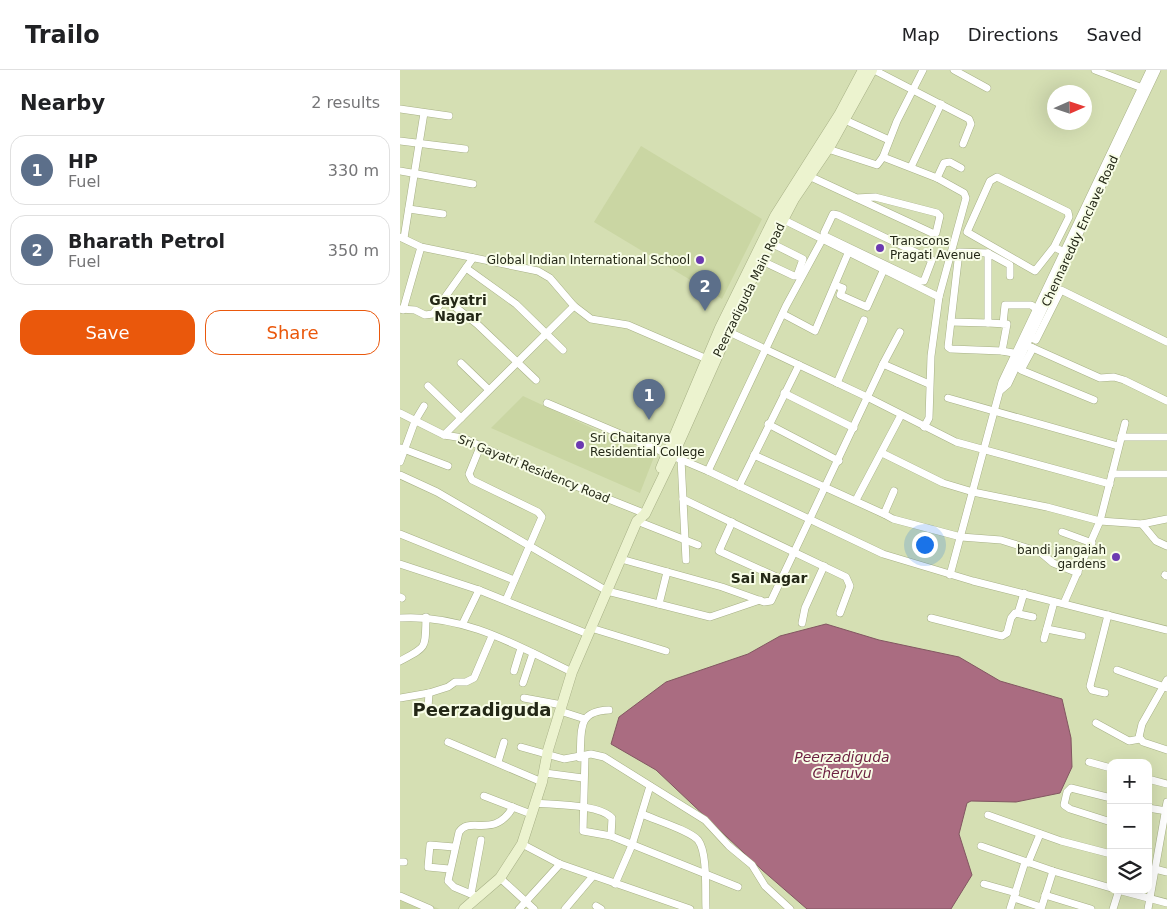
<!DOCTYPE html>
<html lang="en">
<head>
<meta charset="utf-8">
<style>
	body { margin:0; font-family:"DejaVu Sans",sans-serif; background:#f6f6f6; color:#202124 }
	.controls { position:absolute; right:15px; bottom:15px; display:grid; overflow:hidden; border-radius:10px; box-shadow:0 5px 20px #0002 }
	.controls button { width:45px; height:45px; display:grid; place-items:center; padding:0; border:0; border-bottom:1px solid #e0e0e0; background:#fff; color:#202124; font:25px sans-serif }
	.compass { position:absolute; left:647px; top:15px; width:45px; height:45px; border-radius:50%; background:#fff; box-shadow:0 5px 20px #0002; rotate:87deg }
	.you { position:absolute; left:524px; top:474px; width:18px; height:18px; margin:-12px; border:4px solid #fff; border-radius:50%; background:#1a73e8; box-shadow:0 0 0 8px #1a73e833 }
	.badge { display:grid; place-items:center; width:32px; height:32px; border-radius:50%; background:#ea580c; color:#fff; font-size:16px; font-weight:700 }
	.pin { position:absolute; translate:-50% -41px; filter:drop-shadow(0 1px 2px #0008) }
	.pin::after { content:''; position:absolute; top:26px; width:18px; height:15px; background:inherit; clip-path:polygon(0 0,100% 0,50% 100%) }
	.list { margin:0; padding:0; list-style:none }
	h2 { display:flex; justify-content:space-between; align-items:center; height:65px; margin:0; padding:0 20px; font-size:21px }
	h2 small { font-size:16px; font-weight:400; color:#757577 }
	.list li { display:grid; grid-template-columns:32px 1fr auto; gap:15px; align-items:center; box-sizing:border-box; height:70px; margin:0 10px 10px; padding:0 10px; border:1px solid #e0e0e0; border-radius:15px }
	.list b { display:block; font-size:19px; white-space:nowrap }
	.list p { margin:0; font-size:16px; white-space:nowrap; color:#757577 }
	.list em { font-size:16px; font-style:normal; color:#757577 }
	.actions { display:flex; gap:10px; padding:15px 20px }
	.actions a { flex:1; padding:11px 0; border:1px solid #ea580c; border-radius:15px; text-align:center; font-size:18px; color:#ea580c }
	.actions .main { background:#ea580c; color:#fff }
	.icon { flex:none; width:28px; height:28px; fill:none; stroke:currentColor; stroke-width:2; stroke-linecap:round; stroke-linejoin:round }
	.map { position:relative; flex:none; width:767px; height:839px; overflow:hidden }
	header { display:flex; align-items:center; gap:30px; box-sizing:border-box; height:70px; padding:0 25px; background:#fff; border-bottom:1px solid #e0e0e0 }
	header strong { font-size:24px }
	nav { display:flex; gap:28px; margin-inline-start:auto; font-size:18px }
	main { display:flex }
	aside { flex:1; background:#fff }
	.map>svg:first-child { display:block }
	.built { fill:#cad6a3 }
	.water { fill:#aa6c81; stroke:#825761 }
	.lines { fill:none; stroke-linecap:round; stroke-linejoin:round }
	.street-casing { stroke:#a7b086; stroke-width:8 }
	.secondary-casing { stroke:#a7b086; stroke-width:11 }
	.street { stroke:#fff; stroke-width:7 }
	.secondary { stroke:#ecf3cf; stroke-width:10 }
	.poi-dot { fill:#6c3ab1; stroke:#f8fde7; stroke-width:2 }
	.labels { text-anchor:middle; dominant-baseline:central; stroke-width:4; stroke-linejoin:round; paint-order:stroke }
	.street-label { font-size:12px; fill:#232716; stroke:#f8fde7 }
	.poi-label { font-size:12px; fill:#232716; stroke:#f8fde7; text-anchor:start }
	.neighbourhood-label { font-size:14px; font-weight:bold; fill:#232716; stroke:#f8fde7 }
	.water-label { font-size:14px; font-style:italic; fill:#6c1f40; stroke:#f8fde7 }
	.district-label { font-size:18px; font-weight:bold; fill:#232716; stroke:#f8fde7 }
</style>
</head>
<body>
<header>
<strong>Trailo</strong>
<nav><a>Map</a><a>Directions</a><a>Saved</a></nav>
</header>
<main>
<aside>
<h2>Nearby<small>2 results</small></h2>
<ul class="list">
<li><span class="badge" style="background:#5c6f8a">1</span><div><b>HP</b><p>Fuel</p></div><em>330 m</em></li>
<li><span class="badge" style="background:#5c6f8a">2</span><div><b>Bharath Petrol</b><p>Fuel</p></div><em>350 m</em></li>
</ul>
<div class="actions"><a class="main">Save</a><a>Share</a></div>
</aside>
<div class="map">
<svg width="767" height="839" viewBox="0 0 767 839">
	<rect width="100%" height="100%" fill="#d5dfb3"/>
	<g class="built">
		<polygon points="241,76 362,149 322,229 194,152"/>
		<polygon points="123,326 254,387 240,423 91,358"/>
		<polygon points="0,825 40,839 0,839"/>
	</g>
	<polygon class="water" points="426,554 479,570 559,587 600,611 662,629 671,668 672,697 660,723 616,732 571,731 567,733 559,764 572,805 551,839 407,839 362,800 256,700 211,674 219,647 266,612 348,584 380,566"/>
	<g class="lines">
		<g class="street-casing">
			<g id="street">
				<polyline points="474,0 569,49 571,54 563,74"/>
				<polyline points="554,0 587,18"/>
				<polyline points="695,0 745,19"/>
				<polyline points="0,39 49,46"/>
				<polyline points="445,50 489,70"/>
				<polyline points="0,71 65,79"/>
				<polyline points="428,79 477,95 483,87 537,108 564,123 566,128 539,227"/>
				<polyline points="483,87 497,51 523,0"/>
				<polyline points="511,97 541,34"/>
				<polyline points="0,101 73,114"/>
				<polyline points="409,106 532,163 536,163 540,146 537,143 475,127 456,128"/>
				<polyline points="537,108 544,93 550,92 561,98"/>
				<polyline points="9,139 43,144"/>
				<polygon points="433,144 438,145 532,190 524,211 519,211 425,166 424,163"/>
				<polyline points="380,148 539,227 531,286 529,348 524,357"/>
				<polyline points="0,167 21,177 138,201 150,208 174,236 191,249 228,255 307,289"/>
				<polyline points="4,168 24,43"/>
				<polyline points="654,177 635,201 567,162 590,111 597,107 668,142 669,147 654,177 666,183"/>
				<polyline points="588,183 559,182 548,277 551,279 602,281"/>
				<polyline points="362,191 394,206 397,206 403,189 371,173"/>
				<polyline points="66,198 116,234 163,280"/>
				<polyline points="610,206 610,195 588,183 588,253 607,254 602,281 619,284"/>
				<polyline points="435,215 443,218 440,225 467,237 484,199"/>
				<polyline points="45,229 77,254 136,310"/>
				<polyline points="0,239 15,240 25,245 33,244 73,188"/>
				<polyline points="3,240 21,177"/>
				<polyline points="383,244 415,261 449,181"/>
				<polyline points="551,252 588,253"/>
				<polyline points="603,254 605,235 631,235 637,239"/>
				<polyline points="327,261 467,327 556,372 710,414"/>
				<polyline points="626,265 636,270 661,220 767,272"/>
				<polyline points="624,274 700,308 714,307 724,310 767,331"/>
				<polyline points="633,278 621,300 694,330"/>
				<polyline points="61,293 88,319"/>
				<polyline points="483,294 500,262"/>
				<polyline points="437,313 464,250"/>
				<polyline points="28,316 61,348"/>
				<polyline points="601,320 608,314 757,0"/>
				<polyline points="384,323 454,358"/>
				<polyline points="548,328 718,376"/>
				<polyline points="147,333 308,401 483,484 573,511 767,560"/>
				<polyline points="0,343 44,365 63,368 113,391 241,442"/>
				<polyline points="368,354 439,391"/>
				<polyline points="44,365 174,236"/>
				<polyline points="721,367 767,367"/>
				<polyline points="80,377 69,404 72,410 138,442 142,447 106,530"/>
				<polyline points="1,378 48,396"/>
				<polyline points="482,383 543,413 573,422 647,437 700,451 742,454 767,449"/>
				<polyline points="354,385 484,444 494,421"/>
				<polyline points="281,389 286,490"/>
				<polyline points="0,392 15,351 24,336"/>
				<polyline points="308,401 386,236 423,168"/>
				<polyline points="712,404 767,404"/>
				<polyline points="0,405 37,422 207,521 310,547 360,530"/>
				<polyline points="339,416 399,295"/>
				<polyline points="283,429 446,507 450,516 440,543"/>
				<polyline points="456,430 501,345"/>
				<polyline points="484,444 493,449 561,467 601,470 640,482 653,493 678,503"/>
				<polyline points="237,451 298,475"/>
				<polyline points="332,452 319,481 381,509"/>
				<polyline points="742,454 756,471 767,476"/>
				<polyline points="662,462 692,473"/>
				<polyline points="0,464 114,510"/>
				<polyline points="221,489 322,517 364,532 371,531 483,294 529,314"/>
				<polyline points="0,494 79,520 188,564"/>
				<polyline points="550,505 602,312 750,0"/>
				<polyline points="765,505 767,506"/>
				<polyline points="0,527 2,528"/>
				<polyline points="664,533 700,451 725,353"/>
				<polyline points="259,534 267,502"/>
				<polyline points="618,543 624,523"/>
				<path d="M0 548C64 544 116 575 172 602"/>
				<polyline points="531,548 602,566 607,563 611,548 615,543 633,547"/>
				<polyline points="63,553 79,520"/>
				<polyline points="402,553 405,538 424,496"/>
				<polyline points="191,558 266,581"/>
				<polyline points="647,559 682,566"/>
				<polyline points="644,569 654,532"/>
				<path d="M0 591C28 576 25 579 26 547"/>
				<polyline points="717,600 767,618"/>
				<polyline points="114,601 121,578"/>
				<polyline points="767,610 742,654 739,667 743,672 767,680"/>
				<polyline points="123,613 133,583"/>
				<polyline points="29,623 28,638 44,643"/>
				<polyline points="705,623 692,620 690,616 708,545"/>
				<polyline points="0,628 29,623 48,617 55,612 66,612 74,608 92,566"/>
				<polyline points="124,628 162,635"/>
				<polyline points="160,641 185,649"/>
				<polyline points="696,653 729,671 740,669"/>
				<polyline points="48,672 142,712"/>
				<polyline points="121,677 164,689 191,684 204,687 305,750 329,776 352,795 365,816 390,839"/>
				<polyline points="185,686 183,761 211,766 338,817"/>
				<path d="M180 688C182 661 176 641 209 640"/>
				<polyline points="98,692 104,672"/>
				<polyline points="689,692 711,698"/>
				<polyline points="145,703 183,708"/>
				<polyline points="748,709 767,714"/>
				<polyline points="84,726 131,744"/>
				<polyline points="711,728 671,718 667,722 664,735 670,739 711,752"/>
				<path d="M135 733C154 735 199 734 212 748L211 766"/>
				<polyline points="748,738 767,741"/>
				<path d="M242 744C255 750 289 760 298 770 308 783 305 822 306 839"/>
				<polyline points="588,745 661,771 711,784"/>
				<polyline points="122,774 160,794 290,839"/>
				<polyline points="581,776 653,801 711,818"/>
				<polyline points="0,792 4,792"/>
				<polyline points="628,793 640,764"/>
				<polyline points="49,799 28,797 30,775 54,777"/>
				<polyline points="755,799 767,802"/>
				<polyline points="100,808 134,839"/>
				<polyline points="215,814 232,775 250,716"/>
				<polyline points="584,814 616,823"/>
				<polyline points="718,820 767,833"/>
				<polyline points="71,824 81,770"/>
				<polyline points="645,825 691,839"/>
				<polyline points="0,826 30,839"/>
				<path d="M78 827 54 817 48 811 59 762C70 745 94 770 113 737"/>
				<polyline points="614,828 641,837"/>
				<polyline points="196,836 201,839"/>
				<polyline points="119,839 160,794"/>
				<polyline points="165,839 193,806"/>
				<polyline points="610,839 625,792"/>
				<polyline points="641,839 653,801"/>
				<polyline points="713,839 719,820"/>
				<polyline points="748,839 767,732"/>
			</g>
		</g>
		<g class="secondary-casing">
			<g id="secondary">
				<polyline points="261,398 320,258 375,146 439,45 463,0"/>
				<polyline points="64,839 100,808 122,774 142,712 148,680 172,602 237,451 245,444 273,386 351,211 394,129 430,76 472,0"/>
			</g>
		</g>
		<use href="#street" class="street"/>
		<use href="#secondary" class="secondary"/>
	</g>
	<g class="poi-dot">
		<circle cx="480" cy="178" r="5"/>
		<circle cx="300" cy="190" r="5"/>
		<circle cx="180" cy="375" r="5"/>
		<circle cx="716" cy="487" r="5"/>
	</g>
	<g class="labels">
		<g class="street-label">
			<text transform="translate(680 161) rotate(-65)">Chennareddy Enclave Road</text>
			<text transform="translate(349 220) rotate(-64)">Peerzadiguda Main Road</text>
			<text transform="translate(134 399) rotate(22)">Sri Gayatri Residency Road</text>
		</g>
		<g class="poi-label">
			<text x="490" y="171">Transcons<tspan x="490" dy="14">Pragati Avenue</tspan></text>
			<text x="290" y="190" text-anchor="end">Global Indian International School</text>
			<text x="190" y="368">Sri Chaitanya<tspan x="190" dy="14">Residential College</tspan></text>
			<text x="706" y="480" text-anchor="end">bandi jangaiah<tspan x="706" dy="14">gardens</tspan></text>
		</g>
		<g class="neighbourhood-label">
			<text x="58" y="230">Gayatri<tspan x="58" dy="16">Nagar</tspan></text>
			<text x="369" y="508">Sai Nagar</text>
		</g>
		<g class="water-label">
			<text x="442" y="687">Peerzadiguda<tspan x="442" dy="16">Cheruvu</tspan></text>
		</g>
		<g class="district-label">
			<text x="82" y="639">Peerzadiguda</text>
		</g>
	</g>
</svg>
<div class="controls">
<button>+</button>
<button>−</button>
<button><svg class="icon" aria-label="layers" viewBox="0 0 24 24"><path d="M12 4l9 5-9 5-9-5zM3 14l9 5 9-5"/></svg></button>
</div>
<svg class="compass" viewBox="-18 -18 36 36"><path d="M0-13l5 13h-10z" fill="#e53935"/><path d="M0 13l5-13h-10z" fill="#757577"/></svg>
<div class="you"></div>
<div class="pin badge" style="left:249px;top:350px;background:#5c6f8a">1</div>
<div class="pin badge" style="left:305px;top:241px;background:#5c6f8a">2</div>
</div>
</main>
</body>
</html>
